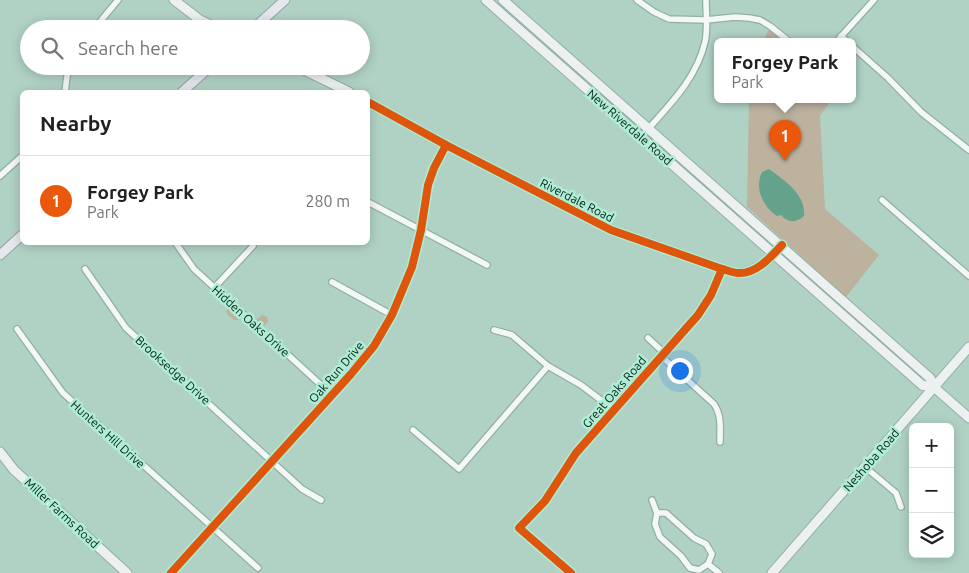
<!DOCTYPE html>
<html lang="en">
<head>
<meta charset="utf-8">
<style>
	body { margin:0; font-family:Ubuntu,sans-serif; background:#f2f2f2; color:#202124 }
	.controls { position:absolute; right:15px; bottom:15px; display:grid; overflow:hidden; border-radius:8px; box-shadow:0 2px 12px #0003 }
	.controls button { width:45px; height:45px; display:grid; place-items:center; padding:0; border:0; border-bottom:1px solid #e0e0e0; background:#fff; color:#202124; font:25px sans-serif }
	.you { position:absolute; left:679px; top:370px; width:18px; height:18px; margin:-12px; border:4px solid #fff; border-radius:50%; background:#1a73e8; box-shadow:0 0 0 8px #1a73e833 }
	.badge { display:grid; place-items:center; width:32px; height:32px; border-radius:50%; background:#ea580c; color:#fff; font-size:16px; font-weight:700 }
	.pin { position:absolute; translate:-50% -41px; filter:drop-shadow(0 1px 2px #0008) }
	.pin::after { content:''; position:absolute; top:26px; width:18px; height:15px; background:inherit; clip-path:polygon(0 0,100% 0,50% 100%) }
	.popup { position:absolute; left:714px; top:38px; width:142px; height:65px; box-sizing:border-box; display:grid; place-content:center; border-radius:8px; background:#fff; filter:drop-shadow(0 1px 4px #0005); font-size:16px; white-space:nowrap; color:#757577 }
	.popup b { font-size:19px; color:#202124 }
	.popup::after { content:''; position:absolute; left:50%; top:100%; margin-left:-10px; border:10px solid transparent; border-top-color:#fff }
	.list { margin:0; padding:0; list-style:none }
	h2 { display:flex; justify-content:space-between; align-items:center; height:65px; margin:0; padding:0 20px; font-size:21px }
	h2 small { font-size:16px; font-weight:400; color:#757577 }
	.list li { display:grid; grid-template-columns:32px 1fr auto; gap:15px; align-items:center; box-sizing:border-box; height:90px; padding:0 20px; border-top:1px solid #e0e0e0 }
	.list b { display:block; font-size:19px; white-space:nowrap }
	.list p { margin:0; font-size:16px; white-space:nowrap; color:#757577 }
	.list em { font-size:16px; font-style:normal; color:#757577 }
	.icon { flex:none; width:28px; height:28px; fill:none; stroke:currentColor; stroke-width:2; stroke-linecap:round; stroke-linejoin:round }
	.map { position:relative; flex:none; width:969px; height:573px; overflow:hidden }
	.search { position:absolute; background:#fff; box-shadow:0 2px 12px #0003; left:20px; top:20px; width:350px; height:55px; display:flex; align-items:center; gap:12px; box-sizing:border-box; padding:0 18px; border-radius:28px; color:#757577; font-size:19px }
	.panel { position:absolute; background:#fff; box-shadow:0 2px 12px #0003; left:20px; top:90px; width:350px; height:155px; border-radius:8px }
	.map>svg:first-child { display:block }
	.green { fill:#bcb29e }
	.water { fill:#65a28c }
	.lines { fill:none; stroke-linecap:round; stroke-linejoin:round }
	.street-casing { stroke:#93aea3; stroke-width:8 }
	.secondary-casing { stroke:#93aea3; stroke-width:11 }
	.primary-casing { stroke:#93a3a8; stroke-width:11 }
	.street { stroke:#f3f8f6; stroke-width:5.5 }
	.secondary { stroke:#ecf0f1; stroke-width:9 }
	.primary { stroke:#e4e8ed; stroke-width:9 }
	.cycleway-casing { stroke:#afedd4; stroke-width:11 }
	.cycleway { stroke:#dd560c; stroke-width:8 }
	.labels { text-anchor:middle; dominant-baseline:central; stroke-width:5; stroke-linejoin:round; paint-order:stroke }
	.street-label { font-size:12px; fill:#061f16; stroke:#afedd4 }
</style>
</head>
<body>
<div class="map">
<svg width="969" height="573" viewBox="0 0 969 573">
	<rect width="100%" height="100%" fill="#b0d2c4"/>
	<g class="green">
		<polygon points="769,30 783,42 762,42"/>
		<polygon points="749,100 829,100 829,103 820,116 825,209 879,255 846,297 747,207"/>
		<polygon points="230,307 240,317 238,320 234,320 227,314 226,311"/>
		<polygon points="262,315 267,317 268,322 263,327 256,320"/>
	</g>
	<path class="water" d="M769 169C785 181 806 194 804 216 797 223 787 223 781 215L777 216C763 206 754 189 762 172Z"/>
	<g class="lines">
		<g class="street-casing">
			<g id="street">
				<polyline points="637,0 654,12 669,19 706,20 735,17 749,18 760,20 770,26 790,42"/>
				<polyline points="94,29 118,0"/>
				<polyline points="841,36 848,42"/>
				<polyline points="836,42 874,0"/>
				<polyline points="852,46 888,78 921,112 969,150"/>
				<polyline points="65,92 67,76 70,66"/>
				<path d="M641 137C666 108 696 81 705 42 708 29 706 14 706 0"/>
				<polyline points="0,176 22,156"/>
				<polyline points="882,200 969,276"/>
				<polyline points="368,202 487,265"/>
				<polyline points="175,242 194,269 332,395"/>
				<polyline points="85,269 126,328 302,489 321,500"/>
				<polyline points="332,282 392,315"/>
				<polyline points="214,288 253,246"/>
				<polyline points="17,329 63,393 258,568"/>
				<polyline points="494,330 512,335 548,366 581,385 614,410"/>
				<polyline points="648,338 664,353"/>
				<path d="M661 356 714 404C722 416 720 429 720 442"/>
				<polyline points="413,430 459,469 548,366"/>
				<polyline points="865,467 896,493 901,507"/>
				<polyline points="652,500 657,513 655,524 660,537 681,556 690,568 699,570 708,564 719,573"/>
				<polyline points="657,513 666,513 694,538 706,544 712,554 708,564"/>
				<polyline points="171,573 351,374 374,346 392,315 412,267 421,230 428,185 434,168 446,145"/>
				<polyline points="571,573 519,528 545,501 576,453 698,315 711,295 722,269"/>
			</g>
		</g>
		<g class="secondary-casing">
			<g id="secondary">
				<polyline points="174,0 200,20 219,29"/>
				<polyline points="486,0 922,385 935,388"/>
				<polyline points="503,0 930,378 935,388 969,418"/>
				<polyline points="296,66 349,92"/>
				<path d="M368 102 446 145 611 230 722 269C727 270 732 272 737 273 754 274 768 261 778 250"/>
				<polyline points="0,452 14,470 127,573"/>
				<polyline points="772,573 969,347"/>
			</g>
		</g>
		<g class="primary-casing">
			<g id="primary">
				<polyline points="253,29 285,0"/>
				<polyline points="182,92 211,66"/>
				<polyline points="0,255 22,235"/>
			</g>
		</g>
		<use href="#street" class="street"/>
		<use href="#secondary" class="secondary"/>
		<use href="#primary" class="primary"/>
		<g class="cycleway-casing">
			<g id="cycleway">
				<path d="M368 102 446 145 611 230 722 269C727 270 733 273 738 273 756 274 770 258 782 245"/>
				<polyline points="171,573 351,374 374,346 392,315 412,267 421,230 428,185 434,168 446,145"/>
				<polyline points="571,573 519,528 545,501 576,453 698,315 711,295 722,269"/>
			</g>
		</g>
		<use href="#cycleway" class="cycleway"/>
	</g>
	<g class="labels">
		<g class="street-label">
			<text transform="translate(630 127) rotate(41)">New Riverdale Road</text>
			<text transform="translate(577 200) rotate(27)">Riverdale Road</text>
			<text transform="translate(251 321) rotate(42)">Hidden Oaks Drive</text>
			<text transform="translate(173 370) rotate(42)">Brooksedge Drive</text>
			<text transform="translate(336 372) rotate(-49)">Oak Run Drive</text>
			<text transform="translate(614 392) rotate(-49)">Great Oaks Road</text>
			<text transform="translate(108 434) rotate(42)">Hunters Hill Drive</text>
			<text transform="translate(871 460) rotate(-49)">Neshoba Road</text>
			<text transform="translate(62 513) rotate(43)">Miller Farms Road</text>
		</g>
	</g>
</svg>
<div class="controls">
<button>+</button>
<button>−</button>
<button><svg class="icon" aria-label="layers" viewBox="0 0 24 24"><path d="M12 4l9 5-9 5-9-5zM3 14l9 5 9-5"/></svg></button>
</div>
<div class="you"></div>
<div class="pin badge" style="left:785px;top:161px">1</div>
<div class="popup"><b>Forgey Park</b>Park</div>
<div class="search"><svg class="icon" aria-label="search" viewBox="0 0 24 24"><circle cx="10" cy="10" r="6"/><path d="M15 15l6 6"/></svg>Search here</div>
<section class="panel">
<h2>Nearby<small></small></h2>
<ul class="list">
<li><span class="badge">1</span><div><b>Forgey Park</b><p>Park</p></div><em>280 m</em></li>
</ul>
</section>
</div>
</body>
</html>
